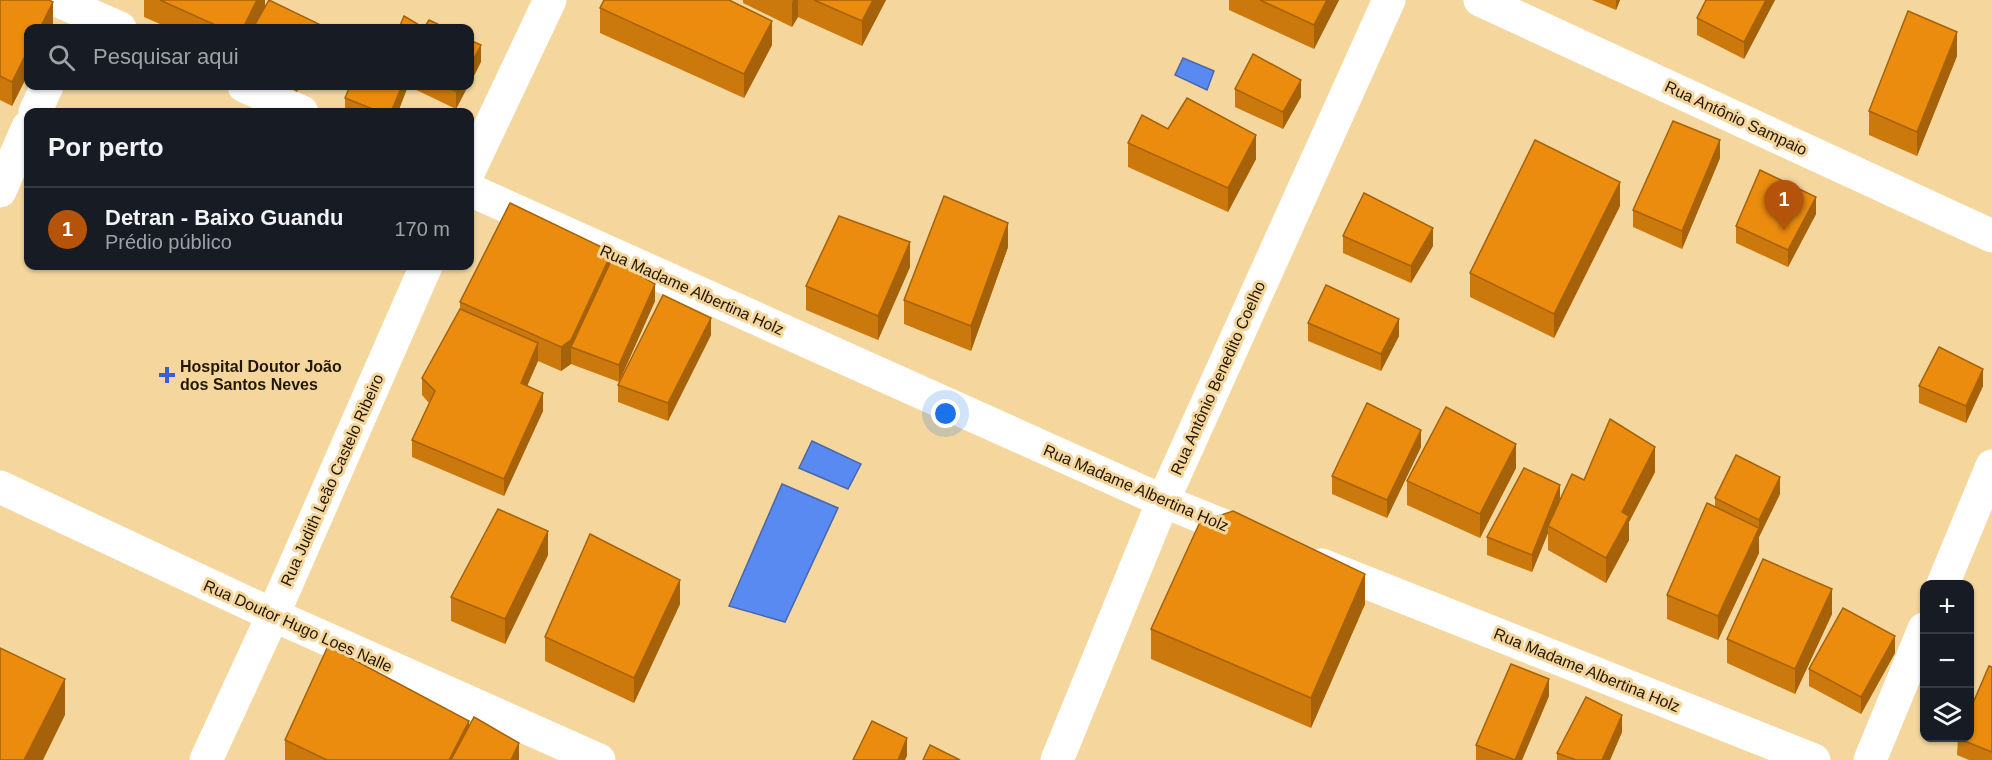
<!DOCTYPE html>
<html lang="pt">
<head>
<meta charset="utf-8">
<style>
	body { margin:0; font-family:Arial,sans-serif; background:#20242c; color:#f1f3f6 }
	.controls { position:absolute; right:18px; bottom:18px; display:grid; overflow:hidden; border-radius:12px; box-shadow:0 2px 4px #0004 }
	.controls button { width:54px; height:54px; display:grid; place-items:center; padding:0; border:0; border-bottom:2px solid #363941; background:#171b24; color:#f1f3f6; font:30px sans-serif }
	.you { position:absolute; left:946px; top:414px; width:21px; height:21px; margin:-15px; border:4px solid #fff; border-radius:50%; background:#1a73e8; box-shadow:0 0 0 9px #1a73e833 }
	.badge { display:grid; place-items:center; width:39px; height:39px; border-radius:50%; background:#b45309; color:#fff; font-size:20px; font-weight:700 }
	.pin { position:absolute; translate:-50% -50px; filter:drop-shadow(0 2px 3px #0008) }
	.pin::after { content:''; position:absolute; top:32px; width:21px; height:18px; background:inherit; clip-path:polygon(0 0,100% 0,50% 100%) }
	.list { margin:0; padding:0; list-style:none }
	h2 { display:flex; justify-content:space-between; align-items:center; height:78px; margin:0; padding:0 24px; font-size:26px }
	h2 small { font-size:20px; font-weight:400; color:#9ea1a6 }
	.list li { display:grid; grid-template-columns:39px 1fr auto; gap:18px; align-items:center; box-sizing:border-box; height:84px; padding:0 24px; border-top:2px solid #363941 }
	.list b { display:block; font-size:22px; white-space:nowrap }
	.list p { margin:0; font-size:20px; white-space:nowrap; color:#9ea1a6 }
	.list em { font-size:20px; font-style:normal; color:#9ea1a6 }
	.icon { flex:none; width:33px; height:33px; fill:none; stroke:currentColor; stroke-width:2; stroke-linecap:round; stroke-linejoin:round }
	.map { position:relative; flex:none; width:1992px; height:760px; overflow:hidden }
	.search { position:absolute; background:#171b24; box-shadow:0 2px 4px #0004; left:24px; top:24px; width:450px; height:66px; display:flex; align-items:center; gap:15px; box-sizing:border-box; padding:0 21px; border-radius:12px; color:#9ea1a6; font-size:22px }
	.panel { position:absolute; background:#171b24; box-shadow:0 2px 4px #0004; left:24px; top:108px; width:450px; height:162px; border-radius:12px }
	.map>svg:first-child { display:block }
	.water { fill:#598af1; stroke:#4868a9; stroke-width:1.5 }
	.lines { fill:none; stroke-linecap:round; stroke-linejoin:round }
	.minor { stroke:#fff; stroke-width:33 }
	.wall { fill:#cb780c }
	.shaded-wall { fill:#a5620a }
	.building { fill:#ec8c0e; stroke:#a5620a; stroke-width:1.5 }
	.poi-dot { fill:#3163d2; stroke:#f5d79e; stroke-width:2 }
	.labels { text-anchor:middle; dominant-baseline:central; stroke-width:6; stroke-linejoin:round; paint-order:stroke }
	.street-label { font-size:16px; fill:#221702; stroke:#f5d79e }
	.poi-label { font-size:16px; font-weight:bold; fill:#221702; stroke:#f5d79e; text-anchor:start }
</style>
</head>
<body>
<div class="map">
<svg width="1992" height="760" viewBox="0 0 1992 760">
	<rect width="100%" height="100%" fill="#f5d79e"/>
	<g class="water">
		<polygon points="1183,58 1214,71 1207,90 1175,75"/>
		<polygon points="812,441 861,464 848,489 799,468"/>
		<polygon points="782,484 838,508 785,622 729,606"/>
	</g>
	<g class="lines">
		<g class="minor">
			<polyline points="56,0 120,28"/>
			<polyline points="1480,0 1992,236"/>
			<polyline points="244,86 302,112"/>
			<polyline points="35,112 47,86"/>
			<polyline points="470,169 550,0"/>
			<polyline points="470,190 1163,501 1249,536"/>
			<polyline points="0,191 28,127"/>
			<polyline points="0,487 273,615 599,760"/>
			<polyline points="1322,565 1814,760"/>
			<polyline points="1943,584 1992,466"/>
			<polyline points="206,760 273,615 426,266"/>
			<polyline points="1057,760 1163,501 1389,0"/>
			<polyline points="1870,760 1924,629"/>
		</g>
	</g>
	<g class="wall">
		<polygon points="0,0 53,26 28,28 28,74 12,106 0,100"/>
		<polygon points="144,0 265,0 265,6 323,28 169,28 144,17"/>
		<polygon points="743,0 886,0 862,46 798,17 792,27 743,3"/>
		<polygon points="1229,0 1339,0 1314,49 1229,10"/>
		<polygon points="1592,0 1620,0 1616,10"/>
		<polygon points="1775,0 1744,59 1697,35 1697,18"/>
		<polygon points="600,8 772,45 744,98 600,33"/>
		<polygon points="1957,56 1917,156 1869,135 1869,111"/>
		<polygon points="285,86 301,86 297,92"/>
		<polygon points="350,86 468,86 456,109 408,86 398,112 345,112 345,98"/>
		<polygon points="1235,89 1301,97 1283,129 1235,107"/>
		<polygon points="1168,129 1256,159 1228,212 1128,167 1128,143"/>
		<polygon points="1720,158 1682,249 1633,227 1633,210"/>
		<polygon points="1620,206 1554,338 1470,297 1470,273"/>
		<polygon points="1816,214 1788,267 1736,243 1736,226"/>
		<polygon points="1343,236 1433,246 1411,283 1343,253"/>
		<polygon points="1008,247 971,351 904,324 904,300"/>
		<polygon points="612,259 655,301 619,382 571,364 561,371 538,361 527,386 543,411 504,496 412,457 412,440 429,403 422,395 422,378 460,309 460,302"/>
		<polygon points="910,267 878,340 806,310 806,286"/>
		<polygon points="1308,323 1399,336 1381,371 1308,341"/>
		<polygon points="711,335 668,421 618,402 618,385"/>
		<polygon points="1919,386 1983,386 1966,423 1919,403"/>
		<polygon points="1421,447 1387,518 1332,494 1332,476"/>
		<polygon points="1516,468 1480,538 1407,505 1407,481"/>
		<polygon points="1655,472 1629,522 1629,540 1606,583 1548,550 1548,533 1532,572 1487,555 1487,537 1560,499 1584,480"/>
		<polygon points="1780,494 1759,537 1759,553 1718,640 1667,619 1667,595 1715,507 1715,498"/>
		<polygon points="548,555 505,644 451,621 451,597"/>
		<polygon points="680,604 634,703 545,661 545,637"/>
		<polygon points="1365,604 1311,728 1151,659 1151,629"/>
		<polygon points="1832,614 1795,694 1727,663 1727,639"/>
		<polygon points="1895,653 1861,714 1809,686 1809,669"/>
		<polygon points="1992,667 1992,760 1969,760 1957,755 1958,738"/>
		<polygon points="1549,696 1522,760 1476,760 1476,745"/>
		<polygon points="469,726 519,760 285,760 285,740"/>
		<polygon points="1622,732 1610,760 1557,760 1557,753"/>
	</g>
	<g class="shaded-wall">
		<polygon points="257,0 265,0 265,8 255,28 243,28"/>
		<polygon points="793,0 798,0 798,17 792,27 792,3"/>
		<polygon points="873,0 886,0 862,46 862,21"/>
		<polygon points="1327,0 1339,0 1314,49 1314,25"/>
		<polygon points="1616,0 1620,0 1616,10"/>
		<polygon points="1766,0 1775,0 1744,59 1744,42"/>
		<polygon points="53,2 53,26 52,28 40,28"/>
		<polygon points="772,21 772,45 744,98 744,74"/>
		<polygon points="1957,32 1957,56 1917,156 1917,132"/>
		<polygon points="481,45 481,62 470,84 470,66"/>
		<polygon points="28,50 28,74 12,106 12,82"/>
		<polygon points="1301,80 1301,97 1283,129 1283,112"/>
		<polygon points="402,86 408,86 398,112 391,112"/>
		<polygon points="459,86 468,86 456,109 456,91"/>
		<polygon points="1256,135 1256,159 1228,212 1228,188"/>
		<polygon points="1720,140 1720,158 1682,249 1682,231"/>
		<polygon points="1620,182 1620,206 1554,338 1554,314"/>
		<polygon points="1816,197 1816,214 1788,267 1788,250"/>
		<polygon points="1008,223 1008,247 971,351 971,326"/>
		<polygon points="1433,228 1433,246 1411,283 1411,266"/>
		<polygon points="910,242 910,267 878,340 878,316"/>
		<polygon points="612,252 612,277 571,347 571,364 561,371 561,347"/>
		<polygon points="655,284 655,301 619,382 619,365"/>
		<polygon points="711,318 711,335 668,421 668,403"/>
		<polygon points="1399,319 1399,336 1381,371 1381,354"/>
		<polygon points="538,343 538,361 521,400 521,383"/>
		<polygon points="1983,369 1983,386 1966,423 1966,406"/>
		<polygon points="543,393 543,411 504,496 504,479"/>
		<polygon points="1421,430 1421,447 1387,518 1387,500"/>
		<polygon points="1516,444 1516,468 1480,538 1480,514"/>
		<polygon points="1655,447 1655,472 1629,522 1629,540 1606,583 1606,558 1622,512"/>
		<polygon points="1780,477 1780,494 1759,537 1759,520"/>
		<polygon points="1560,485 1560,502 1548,526 1548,533 1532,572 1532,555"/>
		<polygon points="1759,528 1759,553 1718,640 1718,616"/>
		<polygon points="548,531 548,555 505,644 505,619"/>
		<polygon points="1365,574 1365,604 1311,728 1311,698"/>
		<polygon points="680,580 680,604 634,703 634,678"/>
		<polygon points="1832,589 1832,614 1795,694 1795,669"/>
		<polygon points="1895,636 1895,653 1861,714 1861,697"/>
		<polygon points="65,679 65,715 43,760 24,760"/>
		<polygon points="1549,679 1549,696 1522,760 1515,760"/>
		<polygon points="1622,715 1622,732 1610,760 1602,760"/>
		<polygon points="469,721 469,751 465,760 449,760"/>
		<polygon points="907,738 907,756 905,760 898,760"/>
		<polygon points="519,743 519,760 511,760"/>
	</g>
	<g class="building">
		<polygon points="0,0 49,0 53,2 40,28 28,28 28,50 12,82 0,76"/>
		<polygon points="160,0 257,0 243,28 222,28"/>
		<polygon points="269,0 323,26 322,28 253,28"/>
		<polygon points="604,0 729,0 772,21 744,74 600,8"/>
		<polygon points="814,0 873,0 862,21"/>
		<polygon points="1260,0 1327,0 1314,25"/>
		<polygon points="1706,0 1766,0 1744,42 1697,18"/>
		<polygon points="1908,11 1957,32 1917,132 1869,111"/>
		<polygon points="404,16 424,28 429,20 446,28 399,28"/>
		<polygon points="470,40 481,45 470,66"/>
		<polygon points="1253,54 1301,80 1283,112 1235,89"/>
		<polygon points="350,86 402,86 391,112 380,112 345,98"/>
		<polygon points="443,86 459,86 456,91"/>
		<polygon points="1187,98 1256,135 1228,188 1128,143 1142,115 1168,129"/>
		<polygon points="1673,121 1720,140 1682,231 1633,210"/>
		<polygon points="1535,140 1620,182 1554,314 1470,273"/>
		<polygon points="1760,170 1816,197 1788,250 1736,226"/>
		<polygon points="1364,193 1433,228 1411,266 1343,236"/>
		<polygon points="944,196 1008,223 971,326 904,300"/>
		<polygon points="510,203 612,252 571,340 561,347 460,302"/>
		<polygon points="839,216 910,242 878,316 806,286"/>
		<polygon points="612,259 655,284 619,365 571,347"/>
		<polygon points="1326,285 1399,319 1381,354 1308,323"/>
		<polygon points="663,295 711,318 668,403 618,385"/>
		<polygon points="460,309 538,343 521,383 543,393 504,479 412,440 435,391 422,378"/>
		<polygon points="1939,347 1983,369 1966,406 1919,386"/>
		<polygon points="1367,403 1421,430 1387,500 1332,476"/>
		<polygon points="1446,407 1516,444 1480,514 1407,481"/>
		<polygon points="1610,419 1655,447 1622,512 1629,516 1606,558 1548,526 1572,474 1584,480"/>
		<polygon points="1736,455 1780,477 1759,520 1715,498"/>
		<polygon points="1524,468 1560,485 1532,555 1487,537"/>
		<polygon points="1707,503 1759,528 1718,616 1667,595"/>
		<polygon points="498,509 548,531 505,619 451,597"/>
		<polygon points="1233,511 1365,574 1311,698 1151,629 1200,522"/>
		<polygon points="590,534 680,580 634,678 545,637"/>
		<polygon points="1763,559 1832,589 1795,669 1727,639"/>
		<polygon points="1843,608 1895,636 1861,697 1809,669"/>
		<polygon points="328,646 469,721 449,760 327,760 285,740"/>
		<polygon points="0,648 65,679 24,760 0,760"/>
		<polygon points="1511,664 1549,679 1515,760 1476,745"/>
		<polygon points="1989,666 1992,667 1992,752 1957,738 1970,738 1970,710"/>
		<polygon points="1586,697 1622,715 1602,760 1576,760 1557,753"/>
		<polygon points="474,717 519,743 511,760 451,760"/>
		<polygon points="872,721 907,738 898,760 853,760"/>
		<polygon points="930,745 960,760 923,760"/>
	</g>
	<path class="poi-dot" d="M164 366h6v6h6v6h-6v6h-6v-6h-6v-6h6z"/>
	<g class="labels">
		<g class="street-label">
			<text transform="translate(1736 118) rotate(25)">Rua Antônio Sampaio</text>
			<text transform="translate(692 290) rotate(24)">Rua Madame Albertina Holz</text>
			<text transform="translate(1218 378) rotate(-66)">Rua Antônio Benedito Coelho</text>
			<text transform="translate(332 480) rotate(-66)">Rua Judith Leão Castelo Ribeiro</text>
			<text transform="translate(1136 488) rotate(23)">Rua Madame Albertina Holz</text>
			<text transform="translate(298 626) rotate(24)">Rua Doutor Hugo Loes Nalle</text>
			<text transform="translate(1587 670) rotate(22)">Rua Madame Albertina Holz</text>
		</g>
		<g class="poi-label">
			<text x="180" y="366">Hospital Doutor João<tspan x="180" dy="18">dos Santos Neves</tspan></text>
		</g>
	</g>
</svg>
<div class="controls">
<button>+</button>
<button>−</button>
<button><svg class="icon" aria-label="layers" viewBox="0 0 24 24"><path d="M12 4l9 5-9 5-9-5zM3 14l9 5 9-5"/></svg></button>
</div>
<div class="you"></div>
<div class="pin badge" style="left:1784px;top:230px">1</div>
<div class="search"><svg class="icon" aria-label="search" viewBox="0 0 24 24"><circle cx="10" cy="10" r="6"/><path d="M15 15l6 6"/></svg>Pesquisar aqui</div>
<section class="panel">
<h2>Por perto<small></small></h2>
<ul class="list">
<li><span class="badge">1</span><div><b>Detran - Baixo Guandu</b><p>Prédio público</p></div><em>170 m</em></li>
</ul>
</section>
</div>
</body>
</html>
